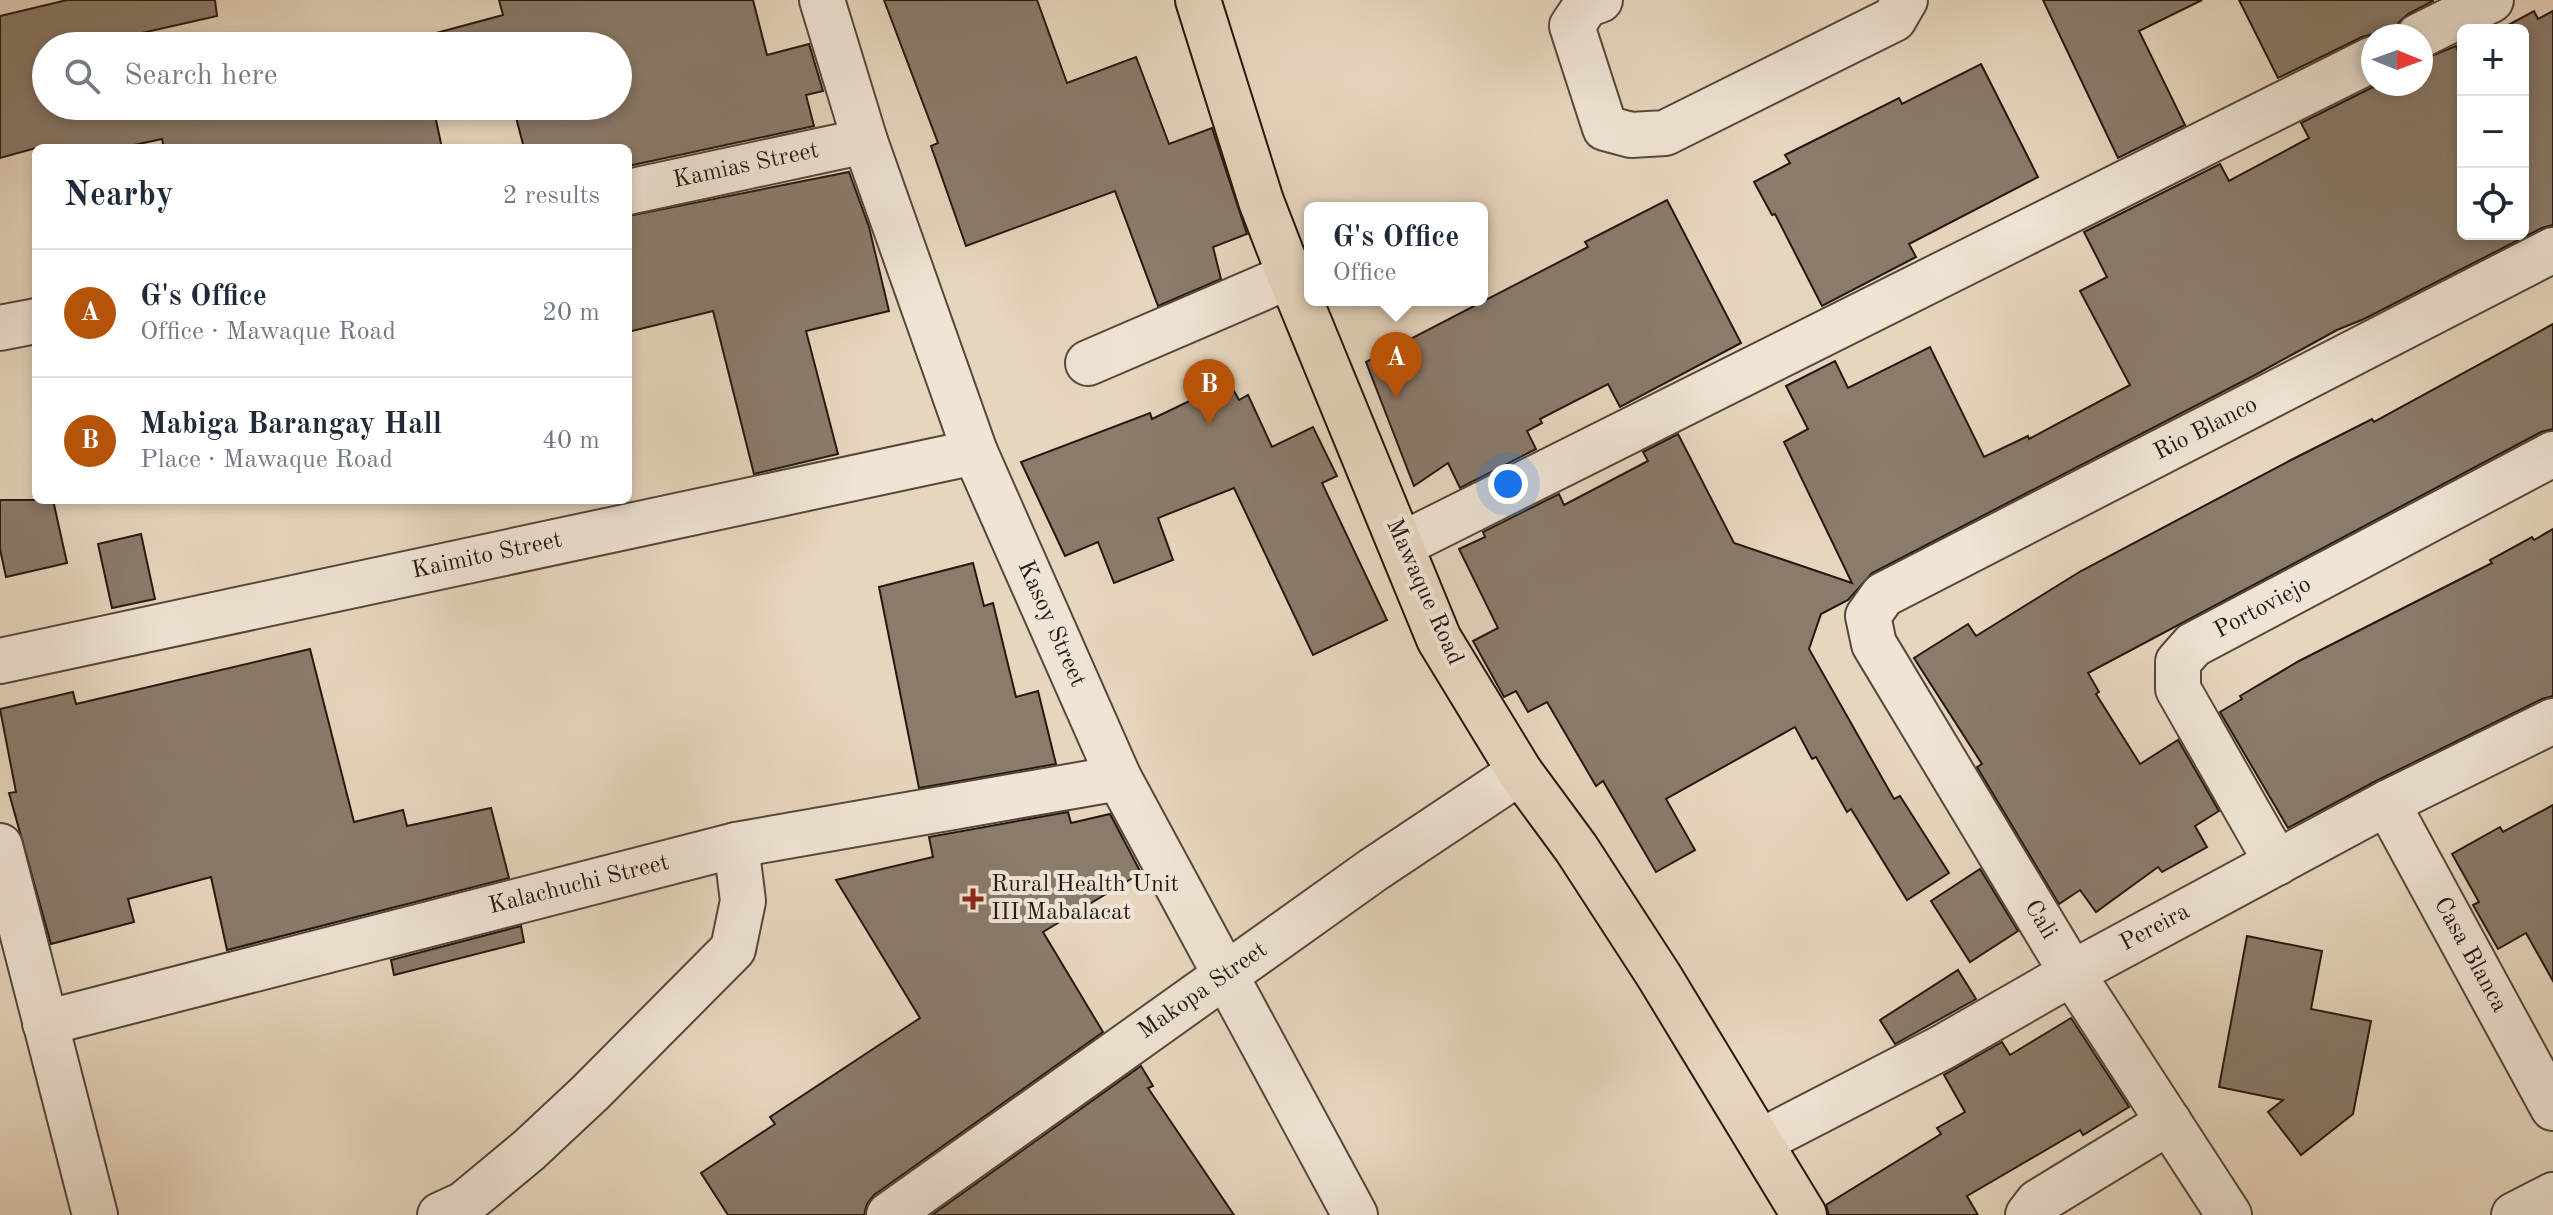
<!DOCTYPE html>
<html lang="en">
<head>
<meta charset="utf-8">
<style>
	body { margin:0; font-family:"Old Standard TT",serif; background:#f2f2f3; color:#1f2937 }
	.controls { position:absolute; right:24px; top:24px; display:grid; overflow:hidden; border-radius:12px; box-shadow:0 4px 12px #0003 }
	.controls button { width:72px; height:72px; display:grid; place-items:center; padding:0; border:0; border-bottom:2px solid #e0e1e3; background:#fff; color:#1f2937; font:40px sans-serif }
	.compass { position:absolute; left:2361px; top:24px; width:72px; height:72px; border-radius:50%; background:#fff; box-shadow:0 4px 12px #0003; rotate:91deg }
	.you { position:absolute; left:1508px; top:484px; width:28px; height:28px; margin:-20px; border:6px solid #fff; border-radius:50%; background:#1a73e8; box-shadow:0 0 0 12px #1a73e833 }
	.badge { display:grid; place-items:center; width:52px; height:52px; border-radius:50%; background:#b45309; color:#fff; font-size:26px; font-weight:700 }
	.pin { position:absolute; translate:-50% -66px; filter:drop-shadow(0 2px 4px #0008) }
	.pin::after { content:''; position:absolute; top:42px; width:28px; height:24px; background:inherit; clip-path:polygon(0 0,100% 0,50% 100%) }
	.popup { position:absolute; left:1304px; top:202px; width:184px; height:104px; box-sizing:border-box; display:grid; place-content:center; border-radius:12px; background:#fff; filter:drop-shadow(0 2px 6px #0005); font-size:26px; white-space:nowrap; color:#747a83 }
	.popup b { font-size:30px; color:#1f2937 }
	.popup::after { content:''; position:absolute; left:50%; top:100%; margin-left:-16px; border:16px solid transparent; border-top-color:#fff }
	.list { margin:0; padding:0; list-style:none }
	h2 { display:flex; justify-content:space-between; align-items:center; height:104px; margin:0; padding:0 32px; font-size:34px }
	h2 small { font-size:26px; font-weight:400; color:#747a83 }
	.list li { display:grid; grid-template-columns:52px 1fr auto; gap:24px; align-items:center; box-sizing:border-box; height:128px; padding:0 32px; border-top:2px solid #e0e1e3 }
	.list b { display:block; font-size:30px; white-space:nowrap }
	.list p { margin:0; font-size:26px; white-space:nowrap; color:#747a83 }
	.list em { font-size:26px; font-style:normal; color:#747a83 }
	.icon { flex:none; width:44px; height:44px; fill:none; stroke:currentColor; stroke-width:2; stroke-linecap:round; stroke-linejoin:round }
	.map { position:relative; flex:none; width:2553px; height:1215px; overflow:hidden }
	.search { position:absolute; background:#fff; box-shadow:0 4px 12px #0003; left:32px; top:32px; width:600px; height:88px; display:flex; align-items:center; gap:20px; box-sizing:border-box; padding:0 28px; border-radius:44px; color:#747a83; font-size:30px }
	.panel { position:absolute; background:#fff; box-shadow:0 4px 12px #0003; left:32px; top:144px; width:600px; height:360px; border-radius:12px }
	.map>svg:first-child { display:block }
	.building { fill:#8a7b6b; stroke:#251811; stroke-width:2 }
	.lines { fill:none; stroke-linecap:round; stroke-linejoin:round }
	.minor-casing { stroke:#56483c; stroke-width:48 }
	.major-casing { stroke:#251811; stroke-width:48 }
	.minor { stroke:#efe4d5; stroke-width:44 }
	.major { stroke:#e7d6be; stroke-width:44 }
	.poi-dot { fill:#8f2418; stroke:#efe4d5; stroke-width:3 }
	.labels { text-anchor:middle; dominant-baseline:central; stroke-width:8; stroke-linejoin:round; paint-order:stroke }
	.street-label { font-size:24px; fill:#251811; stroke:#efe4d5 }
	.poi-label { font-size:24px; fill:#251811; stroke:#efe4d5; text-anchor:start }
</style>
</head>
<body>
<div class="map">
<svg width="2553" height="1215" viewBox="0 0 2553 1215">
	<rect width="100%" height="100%" fill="#e7d6be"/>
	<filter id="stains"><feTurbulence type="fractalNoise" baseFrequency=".0025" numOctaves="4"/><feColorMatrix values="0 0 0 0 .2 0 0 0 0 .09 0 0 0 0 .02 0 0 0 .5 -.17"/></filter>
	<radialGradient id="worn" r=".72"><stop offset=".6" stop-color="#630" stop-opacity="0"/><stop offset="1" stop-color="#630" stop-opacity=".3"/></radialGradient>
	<g class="building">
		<polygon points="67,0 215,0 217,16 133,35 135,46 46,46 46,106 433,106 442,148 164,148 162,139 120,148 36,148 0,158 0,16"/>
		<polygon points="499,0 753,0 767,55 809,44 823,91 806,95 814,126 628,166 628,148 524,148 513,106 618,106 618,46 388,46 503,15"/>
		<polygon points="884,0 1037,0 1067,83 1136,57 1169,144 1212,128 1247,234 1213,247 1221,279 1158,306 1115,191 966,246 931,146 938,143"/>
		<polygon points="2043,0 2202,0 2139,31 2185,125 2118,158"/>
		<polygon points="2239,0 2433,0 2433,1 2408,14 2399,22 2394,36 2374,34 2362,37 2278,78"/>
		<polygon points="2534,11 2538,19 2553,11 2553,225 2542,228 2364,319 2337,330 2255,375 1872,573 1848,600 1821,614 1809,649 1894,799 1900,796 1949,873 1907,900 1851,809 1847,812 1816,757 1812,759 1795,727 1666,799 1695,850 1656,872 1603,781 1596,786 1547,702 1528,712 1516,691 1504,697 1473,641 1498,628 1459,549 1485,537 1483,532 1559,494 1564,505 1648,461 1643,452 1678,434 1734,543 1852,583 1784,442 1808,429 1786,386 1835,361 1848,388 1930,347 1984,457 2028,436 2029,439 2130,385 2080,291 2107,277 2084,232 2220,164 2229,181 2309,138 2301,123 2379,84 2421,84 2421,60 2456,46 2458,52 2463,49 2463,234 2523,234 2523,30 2499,30"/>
		<polygon points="1981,64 2038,177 1909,244 1916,257 1822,306 1775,214 1772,215 1754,182 1790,163 1785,155 1899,98 1902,104"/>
		<polygon points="849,172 869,227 889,311 806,331 838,454 754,474 713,311 628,332 628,216"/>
		<polygon points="1667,200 1741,343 1620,407 1608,384 1540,419 1542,423 1527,431 1536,449 1460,488 1448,463 1414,486 1366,362 1588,247 1585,242"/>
		<polygon points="2553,324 2553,429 2541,432 2088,673 2099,692 2096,694 2140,764 2178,740 2219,811 2195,826 2207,847 2162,872 2158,867 2096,912 2080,890 2059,904 1977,767 1982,764 1914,658 1968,624 1976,636 2081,571 2289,461 2372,419 2374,422"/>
		<polygon points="1229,382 1239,400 1248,395 1272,447 1313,427 1337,476 1322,483 1387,620 1313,655 1234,488 1158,518 1173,560 1114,583 1098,542 1065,556 1021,462 1150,413 1152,419"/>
		<polygon points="0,500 53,500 67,563 6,577 0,549"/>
		<polygon points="2553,529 2553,696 2542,699 2376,781 2288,828 2220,712 2242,699 2240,696 2299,661 2492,563 2490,560 2532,537 2534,540"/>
		<polygon points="141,534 155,599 112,608 98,544"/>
		<polygon points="973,563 984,606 993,603 1016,697 1038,691 1056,764 919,788 879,587"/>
		<polygon points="310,649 354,822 403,810 407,826 491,808 509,878 227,950 211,877 128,899 134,922 51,944 9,793 16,792 0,709 73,692 76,704"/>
		<polygon points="2553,805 2553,981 2526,933 2498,949 2473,905 2479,902 2452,854 2500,827 2503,832"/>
		<polygon points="1068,812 1071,823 1110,814 1141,873 1043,932 1103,1032 874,1195 867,1204 864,1215 728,1215 701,1173 775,1124 770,1117 920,1018 836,880 933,857 929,837"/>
		<polygon points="1980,869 2018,931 1970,962 1931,901"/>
		<polygon points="521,926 524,942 394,975 391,960"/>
		<polygon points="2247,936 2322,951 2311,1009 2371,1021 2353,1114 2301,1155 2268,1112 2283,1100 2219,1087"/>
		<polygon points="1958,970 1976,999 1895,1044 1880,1020"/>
		<polygon points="2071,1018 2129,1107 2083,1135 2080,1130 1967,1196 1978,1215 1829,1215 1826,1205 1941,1134 1937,1128 1965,1112 1944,1075 2002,1042 2010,1055"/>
		<polygon points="1141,1066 1153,1086 1148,1088 1234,1215 932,1215"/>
	</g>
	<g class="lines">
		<g class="minor-casing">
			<g id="minor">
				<polyline points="822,0 865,141 975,452 1119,778 1355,1215"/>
				<polyline points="1600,0 1586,5 1572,26 1605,128 1631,135 1665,133 1894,19 1905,0"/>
				<polyline points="2419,36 2491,0"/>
				<polyline points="628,192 865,141"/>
				<polyline points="0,328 36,321"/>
				<polyline points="1088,363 1290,276"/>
				<polyline points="1401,545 2373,59"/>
				<polyline points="0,661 975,452"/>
				<polyline points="2387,803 2553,1108"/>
				<polyline points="0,846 95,1215"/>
				<polyline points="2277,863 2178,689 2178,662 2193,645 2553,454"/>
				<polyline points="45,1023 736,845 1119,778"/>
				<polyline points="1761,1141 1943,1047 2072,973 2387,803 2553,721"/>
				<polyline points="440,1215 464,1204 529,1150 590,1093 733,949 743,901 736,845"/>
				<polyline points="889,1215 1373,870 1520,772"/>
				<polyline points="2028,1215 2038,1202 2169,1122"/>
				<polyline points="2229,1215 2072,973 1874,644 1868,616 1883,595 2553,250"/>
				<polyline points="2514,1215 2553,1195"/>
			</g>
		</g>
		<g class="major-casing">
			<polyline id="major" points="1198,0 1261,201 1290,276 1439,639 1520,772 1576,848 1659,976 1804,1215"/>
		</g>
		<use href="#minor" class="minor"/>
		<use href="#major" class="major"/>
	</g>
	<path class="poi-dot" d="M969 887h8v8h8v8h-8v8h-8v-8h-8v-8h8z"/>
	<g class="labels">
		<g class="street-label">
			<text transform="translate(746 166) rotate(-12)">Kamias Street</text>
			<text transform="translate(2206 429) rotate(-27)">Rio Blanco</text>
			<text transform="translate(487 556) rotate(-12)">Kaimito Street</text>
			<text transform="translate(1424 592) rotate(66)">Mawaque Road</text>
			<text transform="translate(2263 608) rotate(-28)">Portoviejo</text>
			<text transform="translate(1051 624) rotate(66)">Kasoy Street</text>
			<text transform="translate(579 885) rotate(-14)">Kalachuchi Street</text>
			<text transform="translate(2040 920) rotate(59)">Cali</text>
			<text transform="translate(2155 928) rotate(-28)">Pereira</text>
			<text transform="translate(2470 955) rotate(61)">Casa Blanca</text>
			<text transform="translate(1203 991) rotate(-35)">Makopa Street</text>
		</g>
		<g class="poi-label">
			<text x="991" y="885">Rural Health Unit<tspan x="991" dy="28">III Mabalacat</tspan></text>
		</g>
	</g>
	<rect width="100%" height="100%" filter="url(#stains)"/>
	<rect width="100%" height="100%" fill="url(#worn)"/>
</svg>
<div class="controls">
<button>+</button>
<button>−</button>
<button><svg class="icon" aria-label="locate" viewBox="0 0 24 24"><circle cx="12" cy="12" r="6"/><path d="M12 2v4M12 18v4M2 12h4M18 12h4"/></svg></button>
</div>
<svg class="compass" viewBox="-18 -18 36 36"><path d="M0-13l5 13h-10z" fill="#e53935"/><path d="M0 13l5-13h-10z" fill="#747a83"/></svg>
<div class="you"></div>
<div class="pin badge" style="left:1396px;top:398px">A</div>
<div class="popup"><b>G's Office</b>Office</div>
<div class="pin badge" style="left:1209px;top:425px">B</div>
<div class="search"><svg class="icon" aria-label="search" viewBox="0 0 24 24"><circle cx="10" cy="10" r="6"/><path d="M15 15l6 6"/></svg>Search here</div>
<section class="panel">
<h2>Nearby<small>2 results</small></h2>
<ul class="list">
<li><span class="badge">A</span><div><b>G's Office</b><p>Office · Mawaque Road</p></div><em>20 m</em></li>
<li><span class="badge">B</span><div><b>Mabiga Barangay Hall</b><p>Place · Mawaque Road</p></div><em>40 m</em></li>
</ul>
</section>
</div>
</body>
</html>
